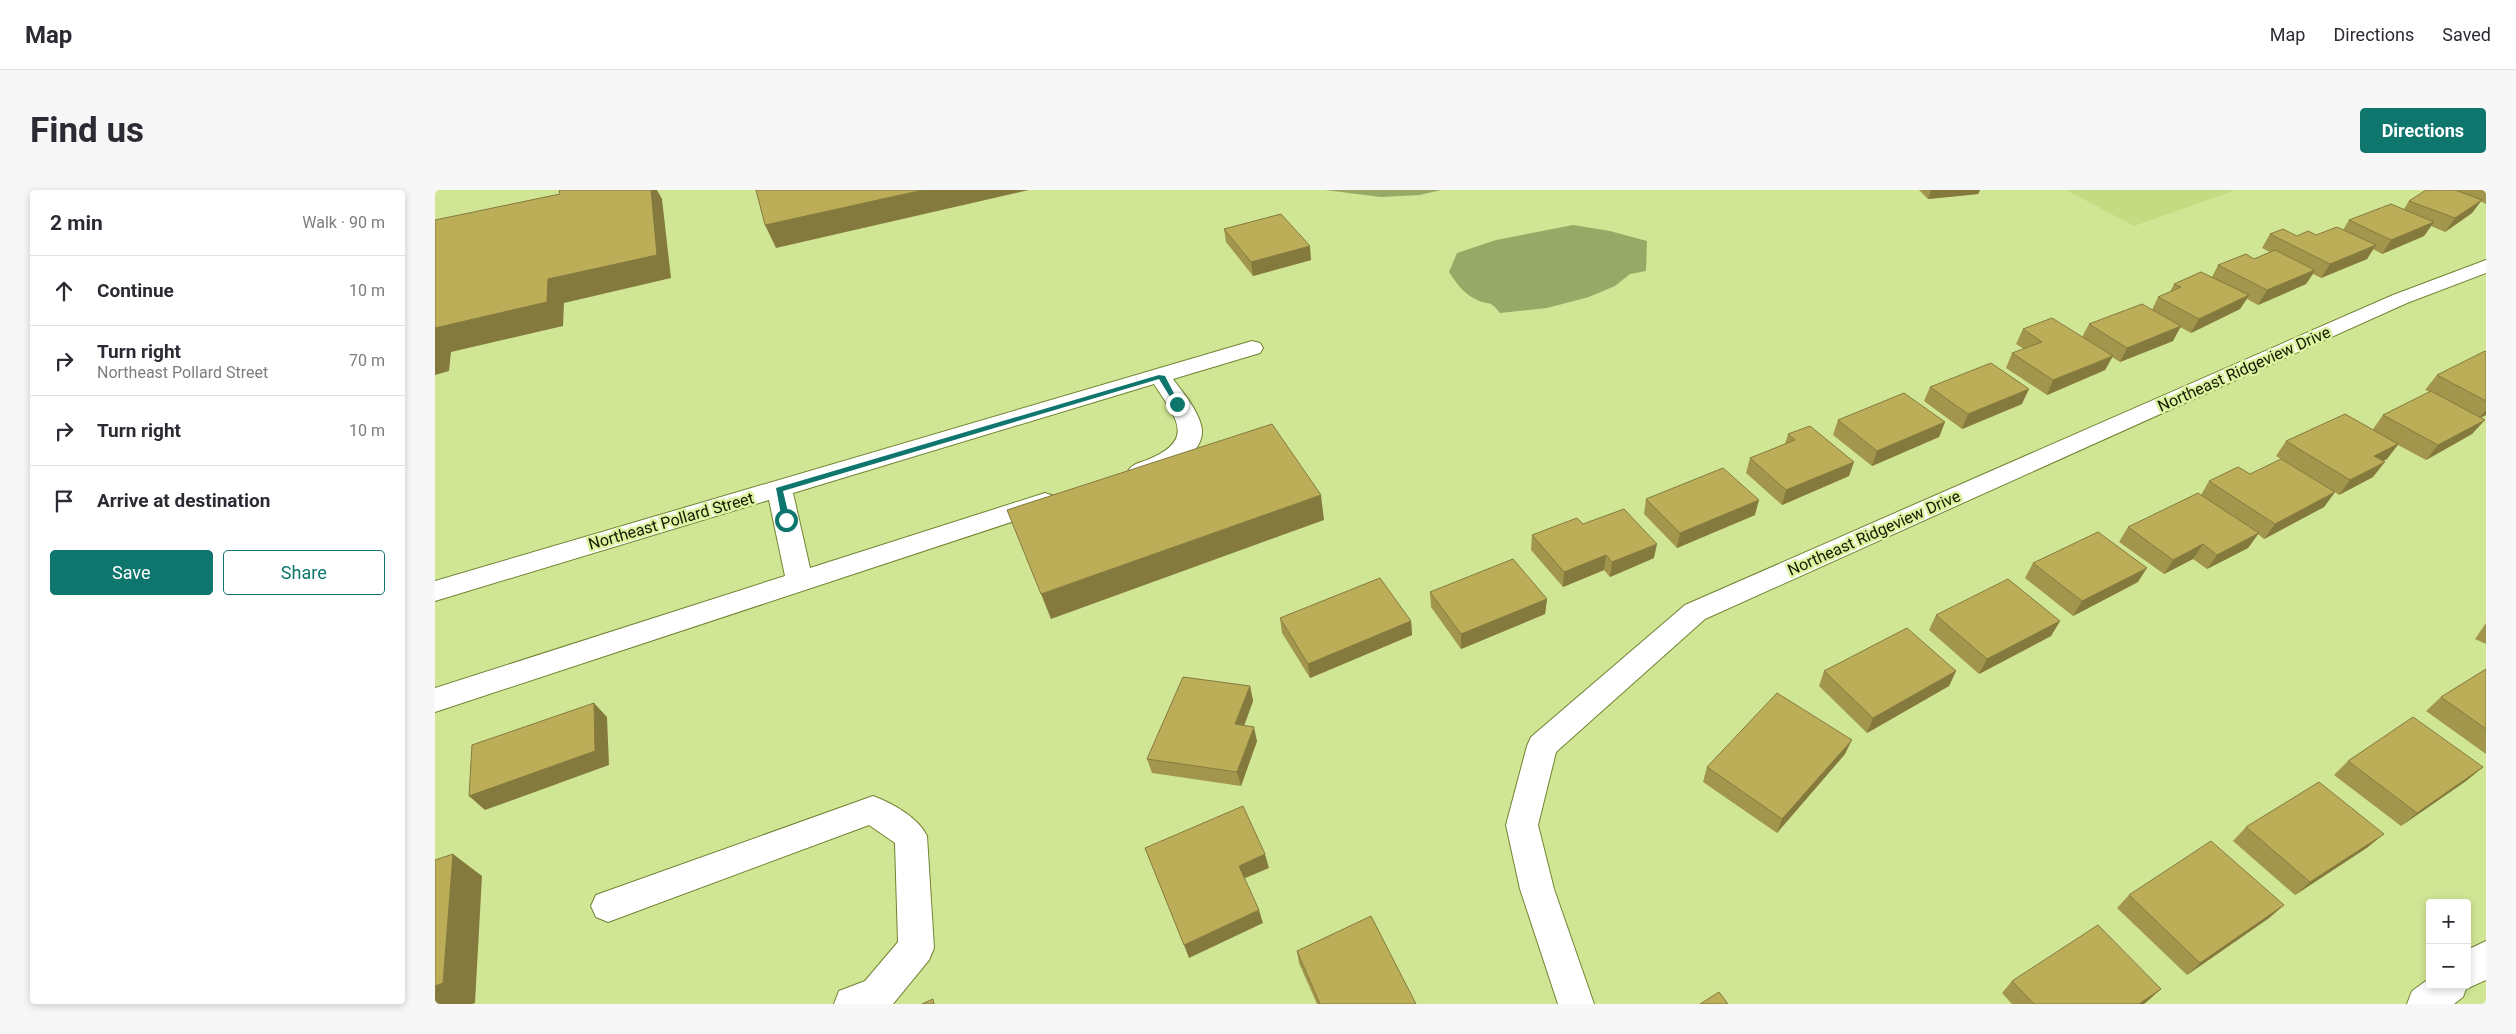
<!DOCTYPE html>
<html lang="en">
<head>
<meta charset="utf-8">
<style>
	body { margin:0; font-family:Roboto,sans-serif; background:#f7f7f7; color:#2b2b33 }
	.controls { position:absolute; right:15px; bottom:15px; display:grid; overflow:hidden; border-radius:5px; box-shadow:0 2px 8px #0003 }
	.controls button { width:45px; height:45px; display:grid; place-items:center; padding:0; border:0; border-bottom:1px solid #e1e1e2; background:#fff; color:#2b2b33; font:25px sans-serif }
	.stop { position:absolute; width:15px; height:15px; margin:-11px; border:4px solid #0f766e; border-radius:50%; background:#fff }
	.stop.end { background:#0f766e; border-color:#fff; box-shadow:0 1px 5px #0008 }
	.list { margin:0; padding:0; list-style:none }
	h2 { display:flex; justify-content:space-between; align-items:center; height:65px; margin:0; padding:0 20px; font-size:21px }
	h2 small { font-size:16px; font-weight:400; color:#7c7c81 }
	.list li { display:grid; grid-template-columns:32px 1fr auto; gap:15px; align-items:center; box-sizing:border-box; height:70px; padding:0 20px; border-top:1px solid #e1e1e2 }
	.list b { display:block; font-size:19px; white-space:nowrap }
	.list p { margin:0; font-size:16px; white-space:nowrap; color:#7c7c81 }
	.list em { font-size:16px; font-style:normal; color:#7c7c81 }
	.actions { display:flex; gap:10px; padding:15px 20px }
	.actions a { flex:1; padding:11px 0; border:1px solid #0f766e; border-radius:5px; text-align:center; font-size:18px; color:#0f766e }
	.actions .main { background:#0f766e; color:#fff }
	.icon { flex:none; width:28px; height:28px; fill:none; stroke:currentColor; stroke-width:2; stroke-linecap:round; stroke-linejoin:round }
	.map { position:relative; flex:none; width:2051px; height:814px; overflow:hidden; border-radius:5px }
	header { display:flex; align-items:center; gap:30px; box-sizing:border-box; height:70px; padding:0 25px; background:#fff; border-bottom:1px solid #e1e1e2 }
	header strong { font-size:24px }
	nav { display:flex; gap:28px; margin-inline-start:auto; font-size:18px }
	.intro { display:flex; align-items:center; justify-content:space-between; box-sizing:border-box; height:120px; padding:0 30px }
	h1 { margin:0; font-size:35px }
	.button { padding:12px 22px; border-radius:5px; background:#0f766e; color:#fff; font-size:18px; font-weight:700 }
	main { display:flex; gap:30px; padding:0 30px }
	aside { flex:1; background:#fff; border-radius:5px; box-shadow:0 2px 8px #0003 }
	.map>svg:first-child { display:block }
	.built { fill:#c4db81 }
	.water { fill:#98a967 }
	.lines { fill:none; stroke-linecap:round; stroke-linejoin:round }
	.minor-casing { stroke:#718333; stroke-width:2 }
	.minor { fill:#fff; fill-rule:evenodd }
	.wall { fill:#a2964d }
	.shaded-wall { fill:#847a3e }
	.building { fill:#bcae59; stroke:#847a3e }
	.route { fill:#0f766e }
	.labels { text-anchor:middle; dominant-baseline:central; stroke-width:5; stroke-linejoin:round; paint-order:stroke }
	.street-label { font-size:16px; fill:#151b00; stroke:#def3a1 }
</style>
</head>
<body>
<header>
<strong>Map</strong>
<nav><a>Map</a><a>Directions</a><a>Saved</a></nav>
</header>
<div class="intro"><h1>Find us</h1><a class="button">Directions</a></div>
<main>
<aside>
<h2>2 min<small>Walk · 90 m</small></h2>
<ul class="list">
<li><svg class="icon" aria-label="ahead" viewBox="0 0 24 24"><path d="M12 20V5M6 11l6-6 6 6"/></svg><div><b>Continue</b></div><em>10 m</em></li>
<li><svg class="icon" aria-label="right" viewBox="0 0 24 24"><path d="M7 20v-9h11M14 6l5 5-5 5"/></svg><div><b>Turn right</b><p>Northeast Pollard Street</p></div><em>70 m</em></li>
<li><svg class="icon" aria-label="right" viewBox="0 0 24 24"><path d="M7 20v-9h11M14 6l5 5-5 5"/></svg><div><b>Turn right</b></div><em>10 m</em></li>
<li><svg class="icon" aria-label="arrive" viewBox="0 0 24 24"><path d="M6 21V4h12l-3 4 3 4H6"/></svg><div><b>Arrive at destination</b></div></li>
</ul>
<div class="actions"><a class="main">Save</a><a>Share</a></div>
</aside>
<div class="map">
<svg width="2051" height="814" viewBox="0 0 2051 814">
	<rect width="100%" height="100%" fill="#d1e694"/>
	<polygon class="built" points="1631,0 1801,0 1699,36"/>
	<g class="water">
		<polygon points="890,0 1006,0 985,5 946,7"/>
		<path d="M1138 35 1175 41 1212 51 1211 81 1195 84 1180 96 1154 107 1112 118 1065 123C1054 109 1055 116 1042 110 1030 105 1021 93 1014 82L1022 63 1061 50Z"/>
	</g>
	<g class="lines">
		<g class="minor-casing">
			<g id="minor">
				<polygon points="2051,70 2051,83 1972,113 1270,429 1121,562 1103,635 1119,699 1159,814 1123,814 1085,699 1071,635 1092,556 1096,547 1250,415 1958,105"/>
				<path d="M817 151 825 153 828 158 825 163 738 189C748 203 765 222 767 240 769 268 719 293 696 287L693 281C697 274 704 273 712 270 762 250 741 228 719 194L358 303 375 378 610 303 619 306 623 312 619 318 0 522V498L350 386 334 310 0 411V391Z"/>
				<path d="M438 606C457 613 484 628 492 646L499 758 494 770 458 814H399L404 801 430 791 463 752 460 653 434 635 173 732 161 727 156 716 161 705Z"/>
				<polygon points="2051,751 2051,790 2031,799 2028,807 2019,814 1972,814 1977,801 1995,788 1995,795 2032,795 2032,760"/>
			</g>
		</g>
		<use href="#minor" class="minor"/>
	</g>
	<g class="wall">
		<polygon points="1484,0 1545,0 1543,4 1493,9"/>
		<polygon points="1991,0 2051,0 2051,14 2045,11 2037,23 2010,42 1996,36 1989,46 1947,64 1938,59 1932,69 1886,88 1878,84 1871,94 1823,115 1812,109 1805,119 1756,143 1745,137 1738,151 1685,172 1677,167 1670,180 1612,205 1571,178 1577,163 1589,159 1581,154 1588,139 1647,147 1654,134 1717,120 1723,107 1735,102 1739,94 1777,87 1783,75 1819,69 1835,62 1827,58 1835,44 1862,46 1881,45 1908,40 1914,30 1969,19 1974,11"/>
		<polygon points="789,39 876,70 818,86 791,52"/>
		<polygon points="2051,162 2051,225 2046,228 2037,244 1991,270 1963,255 1952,269 1948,271 1938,287 1904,305 1900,302 1889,317 1829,349 1823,344 1813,358 1772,379 1758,369 1729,384 1684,352 1693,337 1766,305 1774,291 1815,284 1864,280 1841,266 1851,251 1938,239 1948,225 1995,202 1990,200 2002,185"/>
		<polygon points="1495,197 1587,214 1527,239 1489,211"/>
		<polygon points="1403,230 1510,232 1504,247 1437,276 1398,245"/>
		<polygon points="1353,244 1414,286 1347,315 1311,283 1315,268 1350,254"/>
		<polygon points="1211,309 1320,325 1242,358 1209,324"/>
		<polygon points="1148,334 1219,368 1175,387 1169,380 1128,397 1096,360 1097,345"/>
		<polygon points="1598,373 1703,392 1638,426 1590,388"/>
		<polygon points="995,402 1112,409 1110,424 1026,459 996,417"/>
		<polygon points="1501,425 1625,431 1616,446 1544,484 1494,440"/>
		<polygon points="845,428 976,431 977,445 875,488 847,443"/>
		<polygon points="2051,433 2051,454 2040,449"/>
		<polygon points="2051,479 2051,564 1991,521 2006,507"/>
		<polygon points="1389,481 1521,481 1514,496 1432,543 1384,496"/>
		<polygon points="815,496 818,511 809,536 822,551 806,596 717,583 712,569"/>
		<polygon points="1410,564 1342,643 1268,592 1272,577"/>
		<polygon points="1913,571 2048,577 2031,591 1966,636 1899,585"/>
		<polygon points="1811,637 1933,657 1860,705 1798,651"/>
		<polygon points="1694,705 1849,715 1834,728 1752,785 1682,718"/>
		<polygon points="862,761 981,814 882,814 864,773"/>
		<polygon points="1577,791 1726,799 1709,814 1577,814 1567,803"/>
	</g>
	<g class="shaded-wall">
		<polygon points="216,0 222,0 227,9 236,88 129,113 128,136 16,162 14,181 0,185 0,138"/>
		<polygon points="488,0 594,0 341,58 330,35"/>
		<polygon points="1496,0 1545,0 1543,4 1493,9"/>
		<polygon points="2047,10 2037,23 2010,42 2020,28"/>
		<polygon points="1999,32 1989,46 1947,64 1956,50"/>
		<polygon points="1941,55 1932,69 1886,88 1895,74"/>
		<polygon points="875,56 876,70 818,86 816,72"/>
		<polygon points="1880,80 1871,94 1823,115 1832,100"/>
		<polygon points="1814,105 1805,119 1756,143 1764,129"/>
		<polygon points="1746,136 1738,151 1685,172 1692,158"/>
		<polygon points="1678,166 1670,180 1612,205 1618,190"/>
		<polygon points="1594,199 1587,214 1527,239 1533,224"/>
		<polygon points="2051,220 2051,225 2044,228"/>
		<polygon points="2050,230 2037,244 1991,270 2003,255"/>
		<polygon points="1510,232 1504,247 1437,276 1442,261"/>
		<polygon points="1963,254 1952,269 1928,281 1939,266"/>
		<polygon points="1419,272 1414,286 1347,315 1351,300"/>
		<polygon points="1950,272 1938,287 1904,305 1915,290"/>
		<polygon points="1900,302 1889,317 1829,349 1840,334"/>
		<polygon points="886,305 889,330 616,429 606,404"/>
		<polygon points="1324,310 1320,325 1242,358 1245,343"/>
		<polygon points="1824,343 1813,358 1772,379 1782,365"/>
		<polygon points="1222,354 1219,368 1175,387 1177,372"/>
		<polygon points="1768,354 1758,369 1729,384 1738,370"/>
		<polygon points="1171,365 1169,380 1128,397 1129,382"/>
		<polygon points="1712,378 1703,392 1638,426 1647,411"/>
		<polygon points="1112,409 1110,424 1026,459 1026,444"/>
		<polygon points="976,431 977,445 875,488 873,474"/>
		<polygon points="1625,431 1616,446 1544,484 1552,469"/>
		<polygon points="1521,481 1514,496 1432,543 1438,528"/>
		<polygon points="815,496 818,511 804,549 800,534"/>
		<polygon points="159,513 172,527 174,575 50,620 34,606"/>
		<polygon points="819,537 822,551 806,596 802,582"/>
		<polygon points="1417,550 1410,564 1342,643 1347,629"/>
		<polygon points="2048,577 2031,591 1966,636 1982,623"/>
		<polygon points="1949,644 1933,657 1860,705 1875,692"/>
		<polygon points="18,664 47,686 40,813 37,814 0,814 0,796"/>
		<polygon points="830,664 834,678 808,689 804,676"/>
		<polygon points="1849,715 1834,728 1752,785 1765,773"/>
		<polygon points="824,720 828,733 754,768 749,755"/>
		<polygon points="1726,799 1709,814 1704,814"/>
	</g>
	<g class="building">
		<polygon points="124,0 216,0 222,65 113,89 112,112 0,138 0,30 125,4"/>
		<polygon points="321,0 488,0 330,35"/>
		<polygon points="1991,0 2020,0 2047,10 2020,28 1974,11"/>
		<polygon points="1956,14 1999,32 1956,50 1914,30"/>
		<polygon points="846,24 875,56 816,72 789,39"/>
		<polygon points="1902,37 1941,55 1895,74 1835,44 1848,39 1862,46 1873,41 1881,45"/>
		<polygon points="1840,60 1880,80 1832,100 1783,75 1811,64 1819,69"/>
		<polygon points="1766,82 1814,105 1764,129 1723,107 1746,97 1739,94"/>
		<polygon points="1707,114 1746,136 1692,158 1654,134"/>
		<polygon points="1617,128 1678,166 1618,190 1577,163 1607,152 1588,139"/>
		<polygon points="2050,161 2051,162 2051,211 2002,185"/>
		<polygon points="1556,173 1594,199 1533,224 1495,197"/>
		<polygon points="1996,201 2050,230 2003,255 1948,225"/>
		<polygon points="1469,203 1510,232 1442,261 1403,230"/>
		<polygon points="1910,224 1963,254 1939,266 1950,272 1915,290 1851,251"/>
		<polygon points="837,234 886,305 606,404 572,320"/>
		<polygon points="1375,236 1419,272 1351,300 1315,268 1360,250 1353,244"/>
		<polygon points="1846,269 1900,302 1840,334 1774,291 1803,277 1815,284"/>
		<polygon points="1288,278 1324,310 1245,343 1211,309"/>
		<polygon points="1763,303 1824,343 1782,365 1768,354 1738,370 1693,337"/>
		<polygon points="1189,319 1222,354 1177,372 1171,365 1129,382 1097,345 1142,328 1148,334"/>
		<polygon points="1663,342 1712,378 1647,411 1598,373"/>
		<polygon points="1078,369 1112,409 1026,444 995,402"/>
		<polygon points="945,388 976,431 873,474 845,428"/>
		<polygon points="1573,389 1625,431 1552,469 1501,425"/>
		<polygon points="1472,438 1521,481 1438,528 1389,481"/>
		<polygon points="2051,479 2051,539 2006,507"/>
		<polygon points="748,487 815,496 800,534 819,537 802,582 712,569"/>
		<polygon points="1342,503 1417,550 1347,629 1272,577"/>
		<polygon points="159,513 160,561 34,606 37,555"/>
		<polygon points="1978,527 2048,577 1982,623 1913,571"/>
		<polygon points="1884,592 1949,644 1875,692 1811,637"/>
		<polygon points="808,616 830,664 804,676 824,720 749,755 710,658"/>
		<polygon points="1776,651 1849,715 1765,773 1694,705"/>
		<polygon points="18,664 8,793 0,796 0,670"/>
		<polygon points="936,726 981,814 885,814 862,761"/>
		<polygon points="1663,735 1726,799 1704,814 1599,814 1577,791"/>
		<polygon points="1284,802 1293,814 1265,814"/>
		<polygon points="498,809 499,814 487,814"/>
	</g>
	<polygon class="route" points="724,185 730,186 745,215 740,215 724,189 348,301 355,330 351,333 347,330 341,298"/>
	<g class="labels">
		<g class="street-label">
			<text transform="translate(1809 179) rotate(-24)">Northeast Ridgeview Drive</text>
			<text transform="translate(236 331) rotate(-16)">Northeast Pollard Street</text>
			<text transform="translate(1439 343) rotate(-24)">Northeast Ridgeview Drive</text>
		</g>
	</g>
</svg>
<div class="controls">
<button>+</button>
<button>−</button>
</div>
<div class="stop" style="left:351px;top:330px"></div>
<div class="stop end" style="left:742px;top:214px"></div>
</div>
</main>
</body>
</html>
